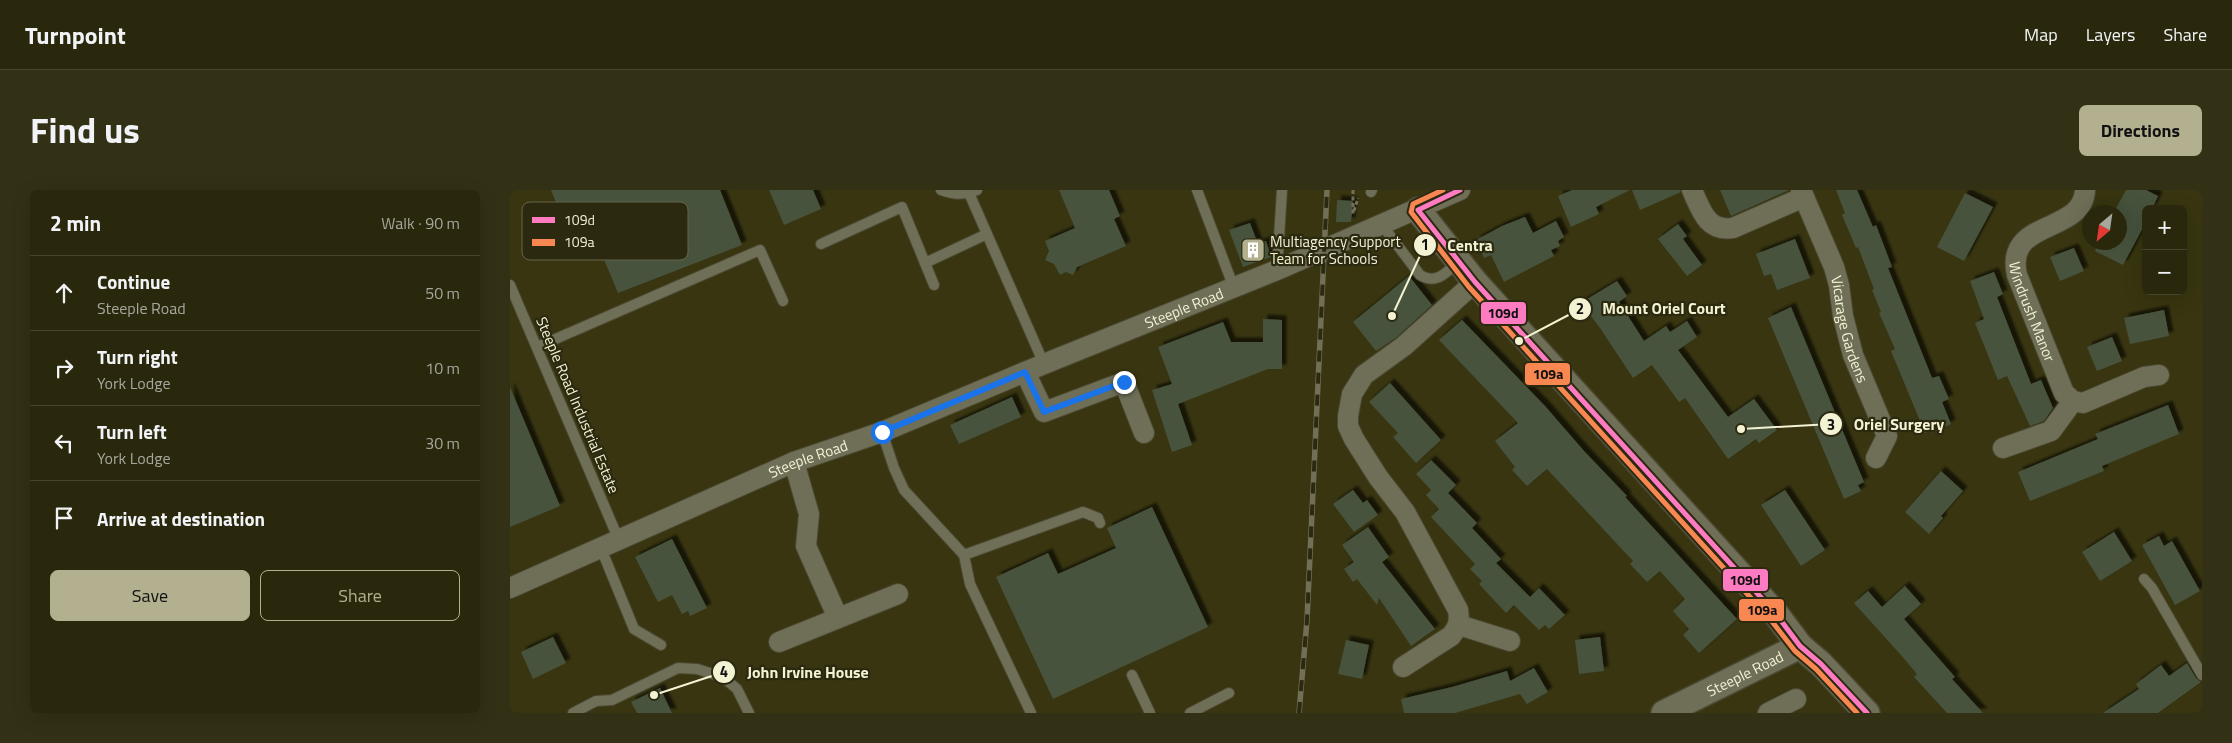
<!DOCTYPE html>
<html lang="en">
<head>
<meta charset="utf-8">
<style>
	body { margin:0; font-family:"Titillium Web",sans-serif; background:#323015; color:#f1f3f6 }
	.controls { position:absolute; right:15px; top:15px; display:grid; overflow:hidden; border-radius:8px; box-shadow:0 5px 20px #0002 }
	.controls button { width:45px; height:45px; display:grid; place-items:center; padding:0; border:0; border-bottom:1px solid #46442d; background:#2a280c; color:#f1f3f6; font:25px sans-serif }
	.compass { position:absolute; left:1572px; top:15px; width:45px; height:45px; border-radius:50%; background:#2a280c; box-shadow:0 5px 20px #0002; rotate:209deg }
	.stop { position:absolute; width:15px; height:15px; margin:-11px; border:4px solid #1a73e8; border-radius:50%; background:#fff }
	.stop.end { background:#1a73e8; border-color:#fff; box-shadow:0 1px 5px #0008 }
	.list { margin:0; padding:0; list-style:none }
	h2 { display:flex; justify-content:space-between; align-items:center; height:65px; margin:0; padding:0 20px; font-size:21px }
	h2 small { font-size:16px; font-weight:400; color:#a5a69d }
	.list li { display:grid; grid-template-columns:32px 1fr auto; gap:15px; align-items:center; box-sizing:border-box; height:75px; padding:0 20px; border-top:1px solid #46442d }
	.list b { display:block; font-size:19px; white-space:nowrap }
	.list p { margin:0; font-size:16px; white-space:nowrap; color:#a5a69d }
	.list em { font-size:16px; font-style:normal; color:#a5a69d }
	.actions { display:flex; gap:10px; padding:15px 20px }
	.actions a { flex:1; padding:11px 0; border:1px solid #b2b08f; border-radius:8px; text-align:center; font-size:18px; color:#b2b08f }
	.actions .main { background:#b2b08f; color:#111 }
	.icon { flex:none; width:28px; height:28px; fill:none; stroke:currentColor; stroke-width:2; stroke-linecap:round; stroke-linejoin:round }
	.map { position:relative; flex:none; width:1692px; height:523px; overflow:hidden; border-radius:8px }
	header { display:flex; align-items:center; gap:30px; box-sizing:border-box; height:70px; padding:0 25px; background:#2a280c; border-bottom:1px solid #46442d }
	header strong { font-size:24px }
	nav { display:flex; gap:28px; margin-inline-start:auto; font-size:18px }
	.intro { display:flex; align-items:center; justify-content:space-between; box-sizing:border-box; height:120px; padding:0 30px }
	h1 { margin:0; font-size:35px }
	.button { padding:12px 22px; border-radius:8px; background:#b2b08f; color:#111; font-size:18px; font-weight:700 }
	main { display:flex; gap:30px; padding:0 30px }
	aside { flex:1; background:#2a280c; border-radius:8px; box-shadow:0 5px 20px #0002 }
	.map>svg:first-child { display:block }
	.building { fill:#47533d; filter:url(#shadow) }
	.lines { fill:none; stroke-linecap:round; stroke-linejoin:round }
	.service-casing { stroke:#4b4931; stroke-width:12 }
	.minor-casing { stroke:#4b4931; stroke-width:22 }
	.tertiary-casing { stroke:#4b4931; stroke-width:28 }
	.path { stroke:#72705b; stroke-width:3; stroke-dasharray:4 2.5; stroke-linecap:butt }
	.service { stroke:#6f6e57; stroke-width:10 }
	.minor { stroke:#6f6e57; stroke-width:20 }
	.tertiary { stroke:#6f6e57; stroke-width:25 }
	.rail-casing { stroke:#717056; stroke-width:5.5 }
	.rail { stroke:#2b2910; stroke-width:4; stroke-dasharray:11; stroke-linecap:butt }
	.bus-1-casing { stroke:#2b2910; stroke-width:9 }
	.bus-2-casing { stroke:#2b2910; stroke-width:9 }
	.bus-1 { stroke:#fe7ac1; stroke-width:5 }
	.bus-2 { stroke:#f88751; stroke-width:5 }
	.route { stroke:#1a73e8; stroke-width:6 }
	.labels { text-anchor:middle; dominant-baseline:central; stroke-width:4.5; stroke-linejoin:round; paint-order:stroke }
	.poi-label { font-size:15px; fill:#f3f2d3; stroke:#2b2910; text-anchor:start }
	.street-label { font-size:15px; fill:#f3f2d3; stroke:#2b2910 }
	.key { fill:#2b2910; stroke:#67654a; stroke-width:1 }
	.key-label { font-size:14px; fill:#f3f2d3 }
	.leader { fill:none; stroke:#f3f2d3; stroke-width:2 }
	.callout-dot { fill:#f3f2d3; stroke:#2b2910; stroke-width:2 }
	.mark-label { font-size:15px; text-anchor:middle; font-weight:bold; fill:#111 }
	.callout-label { font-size:16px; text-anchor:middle; font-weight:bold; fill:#f3f2d3; stroke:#2b2910; stroke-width:4.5; stroke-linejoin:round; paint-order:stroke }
	.line-badge { stroke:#2b2910; stroke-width:2 }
	.pale-badge-label { font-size:14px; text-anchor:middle; font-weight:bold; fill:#111 }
</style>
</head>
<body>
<header>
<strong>Turnpoint</strong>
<nav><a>Map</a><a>Layers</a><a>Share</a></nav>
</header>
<div class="intro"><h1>Find us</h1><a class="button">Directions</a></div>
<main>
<aside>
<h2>2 min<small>Walk · 90 m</small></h2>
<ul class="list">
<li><svg class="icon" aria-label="ahead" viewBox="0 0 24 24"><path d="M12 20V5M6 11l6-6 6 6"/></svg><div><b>Continue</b><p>Steeple Road</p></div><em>50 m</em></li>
<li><svg class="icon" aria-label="right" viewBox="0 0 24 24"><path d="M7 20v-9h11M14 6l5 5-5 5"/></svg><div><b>Turn right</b><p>York Lodge</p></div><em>10 m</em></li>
<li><svg class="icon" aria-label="left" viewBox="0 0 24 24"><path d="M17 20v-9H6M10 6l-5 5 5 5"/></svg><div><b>Turn left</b><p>York Lodge</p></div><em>30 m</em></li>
<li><svg class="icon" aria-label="arrive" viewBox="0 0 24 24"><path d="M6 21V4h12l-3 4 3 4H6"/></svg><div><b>Arrive at destination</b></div></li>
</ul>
<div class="actions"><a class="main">Save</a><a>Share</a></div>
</aside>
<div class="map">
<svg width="1692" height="523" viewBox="0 0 1692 523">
	<defs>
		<filter id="shadow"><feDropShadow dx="4.5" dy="-4.5" stdDeviation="1" flood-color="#0009"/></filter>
	</defs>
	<rect width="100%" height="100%" fill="#383510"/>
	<g class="building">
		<polygon points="41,0 210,0 232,55 108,103 73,19 52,27"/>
		<polygon points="259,0 303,0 311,19 274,35"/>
		<polygon points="549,0 599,0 610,26 604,29 616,56 567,77 563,85 556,82 550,85 544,74 535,70 539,61 535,51 565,38"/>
		<polygon points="1062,0 1120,0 1086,17 1089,24 1061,37 1048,6"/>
		<polygon points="1122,0 1170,0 1171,2 1130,20"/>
		<polygon points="1210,0 1279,0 1221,26"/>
		<polygon points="1326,0 1347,0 1363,37 1366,35 1382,77 1378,78 1422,188 1429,186 1439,209 1432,212 1441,234 1422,243 1421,241 1415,243 1381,161 1385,159 1369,123 1371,122 1362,100 1364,99 1348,57 1346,58 1332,25 1335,23"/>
		<polygon points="1616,0 1636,0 1648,6 1642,19 1636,19 1636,32 1613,75 1585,61 1589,52 1610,52 1610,22 1604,22"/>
		<polygon points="1455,3 1483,17 1454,71 1427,57"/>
		<polygon points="827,10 843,11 841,32 826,32"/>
		<polygon points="1015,27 1023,43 1046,31 1054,47 1048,51 1050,56 1041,60 1044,66 994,92 981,65 974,68 966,50 992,36"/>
		<polygon points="740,33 748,54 756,51 761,67 733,77 719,40"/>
		<polygon points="1168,34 1177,46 1173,49 1192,75 1177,86 1148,49"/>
		<polygon points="1285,49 1300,88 1267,100 1261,84 1254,86 1246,64"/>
		<polygon points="1564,58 1574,81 1550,91 1540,67"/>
		<polygon points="1484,82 1493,104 1487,107 1521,194 1531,190 1543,218 1534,231 1520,236 1497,186 1488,190 1465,133 1474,129 1460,91"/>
		<polygon points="899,86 922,115 887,147 866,161 843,132"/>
		<polygon points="1107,91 1117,106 1109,112 1134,151 1156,136 1160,142 1177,131 1187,147 1168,160 1218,227 1244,209 1267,240 1249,253 1246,249 1218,269 1175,208 1169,212 1142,175 1123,188 1090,138 1081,126 1079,127 1069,114"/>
		<polygon points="1281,117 1354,292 1348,295 1351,301 1334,309 1258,128"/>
		<polygon points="1654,120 1659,146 1620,154 1614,128"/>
		<polygon points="753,129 772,130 772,179 758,179 668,214 682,255 662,262 642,200 662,194 648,157 713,132 721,152 753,152"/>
		<polygon points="952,130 1035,216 1074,261 1117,306 1115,307 1227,429 1189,463 1173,445 1179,439 1163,421 1175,409 1150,381 1137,392 1120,374 1123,371 1037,279 1017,296 1002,280 1005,277 985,251 1008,233 929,150"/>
		<polygon points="1602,147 1612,171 1587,181 1577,157"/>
		<polygon points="880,193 931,250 906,273 883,247 888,243 859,212"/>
		<polygon points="0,197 50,316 0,337"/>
		<polygon points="502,207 511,227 449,254 440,235"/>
		<polygon points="1658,215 1669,244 1592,276 1594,281 1520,311 1508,282 1588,249 1585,244"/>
		<polygon points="921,270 946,295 938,303 967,333 962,338 991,369 986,373 1020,407 1029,398 1055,425 1039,439 1035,435 1029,440 1004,415 996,423 969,394 972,391 960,379 965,374 921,327 929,319 916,305 921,300 906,284"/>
		<polygon points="1431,281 1453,301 1431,326 1433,328 1419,344 1395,322"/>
		<polygon points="843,300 853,313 857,310 868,325 844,342 823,314"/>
		<polygon points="1275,300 1315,360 1291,376 1251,315"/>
		<polygon points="642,317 698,437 543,509 486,387 538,363 548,384 606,358 597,338"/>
		<polygon points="858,337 879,367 872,372 925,439 901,456 869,408 867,415 847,389 843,392 834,379 844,372 832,355"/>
		<polygon points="1604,342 1622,371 1590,391 1572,362"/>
		<polygon points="1649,346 1654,356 1662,351 1690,401 1665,415 1632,355"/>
		<polygon points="162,349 197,418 180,426 178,421 172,424 162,405 148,412 125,367"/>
		<polygon points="1395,396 1411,414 1394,429 1445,487 1442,489 1473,523 1437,523 1404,487 1407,484 1390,464 1344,413 1358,401 1372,417"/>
		<polygon points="43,447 56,473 23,489 11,462"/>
		<polygon points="1090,447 1094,481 1069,484 1065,450"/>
		<polygon points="836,450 859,455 852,489 828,484"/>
		<polygon points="1677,473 1686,488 1691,492 1648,523 1593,523 1629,499 1626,494 1651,475 1659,486"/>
		<polygon points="1024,478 1038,502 1017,514 1010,504 945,523 894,523 891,509 942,497 997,481 1000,491"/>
		<polygon points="150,498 162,523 127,523 121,512"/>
	</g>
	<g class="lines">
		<g class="service-casing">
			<g id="service">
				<path d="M431 0C444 5 453 5 467 0"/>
				<polyline points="687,0 724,98"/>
				<polyline points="861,2 862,0"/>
				<polyline points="459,3 534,174"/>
				<path d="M872 35 910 85C926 95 936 83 948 72"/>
				<polyline points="311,54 392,17 424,95"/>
				<polyline points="415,73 477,44"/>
				<polyline points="767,80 772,0"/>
				<polyline points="0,95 108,348"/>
				<polyline points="27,157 250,60 273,111"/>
				<polyline points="372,242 384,278 394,300 454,365 460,394 521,523"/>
				<polyline points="90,356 124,439 151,455"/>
				<polyline points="454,365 573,322 588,328 590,333"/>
				<polyline points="1634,389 1642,398 1692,485"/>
				<polyline points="622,485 640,523"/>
				<polyline points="63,523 86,511 102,510 168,478 187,479 213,487 227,499 239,523"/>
				<polyline points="680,523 719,503"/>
			</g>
		</g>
		<g class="minor-casing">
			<g id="minor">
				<path d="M1182 0C1191 20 1197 42 1223 38L1294 7"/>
				<path id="s1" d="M1291 0 1324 77 1329 95 1333 126 1343 165 1377 246 1366 268"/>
				<path id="s2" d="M1575 0C1573 45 1494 28 1507 85L1554 203 1563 211 1573 213 1634 187 1649 185"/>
				<polyline points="515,182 534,222 614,192 634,243"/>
				<polyline points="1493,258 1541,241 1563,211"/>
				<polyline points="284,272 299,324 296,356 328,428"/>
				<path id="s3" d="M0 398 284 272 372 242 534 174 767 80 950 0"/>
				<polyline points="949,435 1000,451"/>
				<polyline points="269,452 388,404"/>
				<path d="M893 477 941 446C948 437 950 432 948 420L895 322 868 287 844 249 838 236V226L842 204 854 185 894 156 965 92"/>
				<polyline points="1258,523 1286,509"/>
			</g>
		</g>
		<g class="tertiary-casing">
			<g id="tertiary">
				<polyline points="908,20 965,92 1266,424 1290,456 1311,474 1357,523"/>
				<path id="s4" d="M1154 523 1290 456"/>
			</g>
		</g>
		<g class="path">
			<polyline points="843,0 843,26"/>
			<polyline points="844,21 848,8"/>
		</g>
		<use href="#service" class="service"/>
		<use href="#minor" class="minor"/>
		<use href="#tertiary" class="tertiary"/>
		<g class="rail-casing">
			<polyline id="rail" points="789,523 797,430 817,0"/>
		</g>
		<use href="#rail" class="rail"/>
		<g class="bus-1-casing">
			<polyline id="bus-1" points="950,0 908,20 965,92 1266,424 1290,456 1311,474 1357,523"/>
		</g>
		<g class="bus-2-casing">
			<polyline id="bus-2" points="933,0 903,14 901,22 959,97 1260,429 1285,461 1306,479 1347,523"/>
		</g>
		<use href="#bus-1" class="bus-1"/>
		<use href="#bus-2" class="bus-2"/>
	</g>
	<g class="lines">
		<polyline class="route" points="372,242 515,182 534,222 614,192"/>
	</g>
	<defs>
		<g id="building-square" transform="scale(1.25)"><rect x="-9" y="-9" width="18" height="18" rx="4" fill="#b2b08f" stroke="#2b2910"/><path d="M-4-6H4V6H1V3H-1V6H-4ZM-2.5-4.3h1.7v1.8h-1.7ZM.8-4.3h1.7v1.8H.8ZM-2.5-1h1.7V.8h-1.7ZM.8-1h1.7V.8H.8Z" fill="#fff"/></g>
	</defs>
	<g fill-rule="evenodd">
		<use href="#building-square" x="743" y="60"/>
	</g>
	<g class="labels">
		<g class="poi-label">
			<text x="760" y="51">Multiagency Support<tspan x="760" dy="17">Team for Schools</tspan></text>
		</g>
		<g class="street-label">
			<text stroke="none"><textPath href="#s3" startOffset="730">Steeple Road</textPath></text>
			<text stroke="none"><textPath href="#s2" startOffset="159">Windrush Manor</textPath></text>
			<text stroke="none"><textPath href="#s1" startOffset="148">Vicarage Gardens</textPath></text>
			<text transform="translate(68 215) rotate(67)">Steeple Road Industrial Estate</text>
			<text stroke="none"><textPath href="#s3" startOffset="325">Steeple Road</textPath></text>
			<text stroke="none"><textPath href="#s4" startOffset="90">Steeple Road</textPath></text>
		</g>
	</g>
	<rect x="12" y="12" width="166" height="58" rx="8" class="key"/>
	<rect x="22" y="27" width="23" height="6" fill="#fe7ac1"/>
	<rect x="22" y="49" width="23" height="7" fill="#f88751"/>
	<g class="key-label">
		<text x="54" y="35">109d</text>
		<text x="54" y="57">109a</text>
	</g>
	<path class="leader" d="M882 126L915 55M1009 151L1070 119M1231 239L1321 234M144 505L214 482"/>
	<g class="callout-dot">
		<circle cx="882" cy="126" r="5"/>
		<circle cx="1009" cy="151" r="5"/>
		<circle cx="1231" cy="239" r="5"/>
		<circle cx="144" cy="505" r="5"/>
		<circle cx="915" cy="55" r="12"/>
		<circle cx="1070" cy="119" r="12"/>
		<circle cx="1321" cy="234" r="12"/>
		<circle cx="214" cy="482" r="12"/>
	</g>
	<g class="mark-label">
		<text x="915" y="60">1</text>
		<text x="1070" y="124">2</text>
		<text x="1321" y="240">3</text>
		<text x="214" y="487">4</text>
	</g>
	<g class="callout-label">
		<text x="960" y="61">Centra</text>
		<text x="1154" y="124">Mount Oriel Court</text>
		<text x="1389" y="240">Oriel Surgery</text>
		<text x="298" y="488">John Irvine House</text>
	</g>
	<g class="line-badge">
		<rect x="970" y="111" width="47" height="24" rx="5" fill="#fe7ac1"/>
		<rect x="1014" y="172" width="47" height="24" rx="5" fill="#f88751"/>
		<rect x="1212" y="378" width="47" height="24" rx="5" fill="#fe7ac1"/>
		<rect x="1228" y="408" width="47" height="24" rx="5" fill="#f88751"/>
	</g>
	<g class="pale-badge-label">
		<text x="993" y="128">109d</text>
		<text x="1038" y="189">109a</text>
		<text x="1235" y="395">109d</text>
		<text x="1252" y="425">109a</text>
	</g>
</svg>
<div class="controls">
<button>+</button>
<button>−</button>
</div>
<svg class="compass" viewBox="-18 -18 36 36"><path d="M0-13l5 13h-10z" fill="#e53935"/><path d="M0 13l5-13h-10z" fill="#a5a69d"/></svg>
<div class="stop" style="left:372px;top:242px"></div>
<div class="stop end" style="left:614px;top:192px"></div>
</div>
</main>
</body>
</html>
